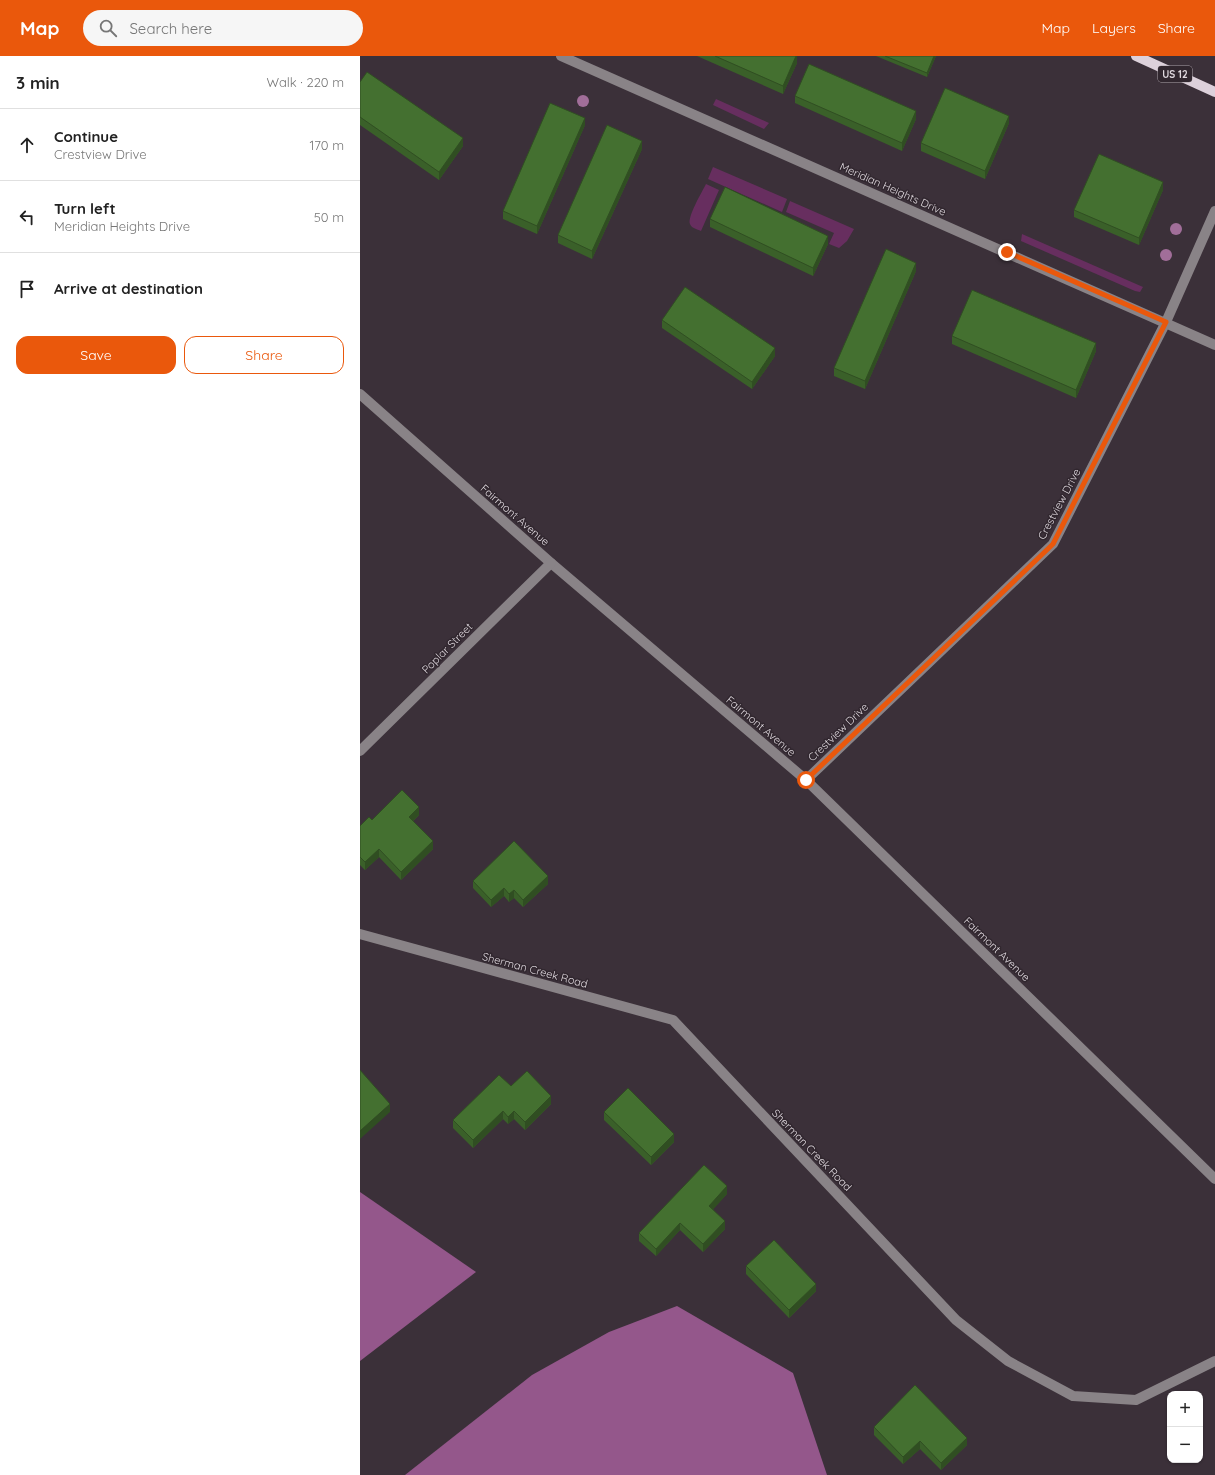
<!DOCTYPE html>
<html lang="en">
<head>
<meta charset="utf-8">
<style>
	body { margin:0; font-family:Quicksand,sans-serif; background:#f6f6f6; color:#222 }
	.controls { position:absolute; right:12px; bottom:12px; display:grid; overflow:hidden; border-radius:8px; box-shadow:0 1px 3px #0004 }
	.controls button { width:36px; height:36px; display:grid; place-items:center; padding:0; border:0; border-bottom:1px solid #e0e0e0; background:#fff; color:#222; font:20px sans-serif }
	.stop { position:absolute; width:12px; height:12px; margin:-9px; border:3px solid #ea580c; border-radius:50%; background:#fff }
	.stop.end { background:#ea580c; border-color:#fff; box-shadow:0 1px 4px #0008 }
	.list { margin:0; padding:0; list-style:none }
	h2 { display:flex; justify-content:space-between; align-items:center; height:52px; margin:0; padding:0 16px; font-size:17px }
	h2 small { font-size:13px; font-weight:400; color:#767676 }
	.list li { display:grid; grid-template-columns:26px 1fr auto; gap:12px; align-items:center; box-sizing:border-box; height:72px; padding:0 16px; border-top:1px solid #e0e0e0 }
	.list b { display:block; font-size:15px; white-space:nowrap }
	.list p { margin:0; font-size:13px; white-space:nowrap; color:#767676 }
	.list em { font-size:13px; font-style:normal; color:#767676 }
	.actions { display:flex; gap:8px; padding:12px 16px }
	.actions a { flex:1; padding:9px 0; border:1px solid #ea580c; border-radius:12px; text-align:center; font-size:14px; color:#ea580c }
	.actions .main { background:#ea580c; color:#fff }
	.icon { flex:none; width:22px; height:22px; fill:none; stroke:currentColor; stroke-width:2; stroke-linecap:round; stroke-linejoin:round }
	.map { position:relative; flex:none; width:855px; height:1419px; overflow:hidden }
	header { display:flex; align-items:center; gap:24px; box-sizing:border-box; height:56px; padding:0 20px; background:#ea580c; color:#fff }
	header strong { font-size:19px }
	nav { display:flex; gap:22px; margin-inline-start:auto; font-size:14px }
	.search { width:280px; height:36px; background:#f6f6f6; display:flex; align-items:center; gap:10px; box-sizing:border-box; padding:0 14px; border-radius:22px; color:#767676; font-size:15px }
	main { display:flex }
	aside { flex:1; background:#fff }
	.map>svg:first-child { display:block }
	.green { fill:#672e5f }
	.forest { fill:#94578b }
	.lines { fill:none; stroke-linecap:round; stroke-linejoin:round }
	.minor { stroke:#898387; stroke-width:10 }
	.major { stroke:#ddd1db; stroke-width:10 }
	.tree { fill:#a16e99 }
	.wall { fill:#3a6029 }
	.shaded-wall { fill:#304e22 }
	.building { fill:#447030; stroke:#304e22 }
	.route { stroke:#ea580c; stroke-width:5 }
	.labels { text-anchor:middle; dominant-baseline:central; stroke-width:3; stroke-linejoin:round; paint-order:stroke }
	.shield { fill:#31272f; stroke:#aba3aa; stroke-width:1 }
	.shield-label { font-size:10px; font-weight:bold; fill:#dfd8de }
	.street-label { font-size:11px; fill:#dfd8de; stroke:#31272f }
</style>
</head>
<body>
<header>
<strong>Map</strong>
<div class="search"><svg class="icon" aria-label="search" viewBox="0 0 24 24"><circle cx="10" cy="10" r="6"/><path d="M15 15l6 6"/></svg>Search here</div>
<nav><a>Map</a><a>Layers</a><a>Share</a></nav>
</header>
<main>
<aside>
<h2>3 min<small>Walk · 220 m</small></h2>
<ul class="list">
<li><svg class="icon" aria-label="ahead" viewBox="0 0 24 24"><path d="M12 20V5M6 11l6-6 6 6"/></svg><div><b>Continue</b><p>Crestview Drive</p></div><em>170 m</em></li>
<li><svg class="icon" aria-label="left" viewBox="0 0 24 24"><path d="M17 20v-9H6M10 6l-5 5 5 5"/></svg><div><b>Turn left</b><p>Meridian Heights Drive</p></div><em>50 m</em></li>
<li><svg class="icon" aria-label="arrive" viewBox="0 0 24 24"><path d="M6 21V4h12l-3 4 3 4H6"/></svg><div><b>Arrive at destination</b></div></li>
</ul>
<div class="actions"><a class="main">Save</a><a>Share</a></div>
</aside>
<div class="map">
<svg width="855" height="1419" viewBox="0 0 855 1419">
	<rect width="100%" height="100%" fill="#3b3039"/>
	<g class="green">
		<polygon points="356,43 409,67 404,73 353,49"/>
		<polygon points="353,111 427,143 422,156 348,123"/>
		<path d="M346 128 359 134 341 175C337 173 331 172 330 168 327 161 342 136 346 128Z"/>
		<polygon points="430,145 494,173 487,185 479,192 469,188 474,177 426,156"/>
		<polygon points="662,178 783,231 780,236 775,235 661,185"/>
	</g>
	<g class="forest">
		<polygon points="0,1136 116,1216 0,1305"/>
		<polygon points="317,1250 433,1317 467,1419 45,1419 172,1319 249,1276"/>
	</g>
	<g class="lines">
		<g class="minor">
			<polyline points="201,0 855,289"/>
			<polyline points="0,338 191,507 446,724 855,1123"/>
			<polyline points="0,695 191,507"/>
			<polyline points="446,724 693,488 806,266 855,155"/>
			<polyline points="0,878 313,964 596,1264 648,1305 713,1340 776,1344 855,1305"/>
		</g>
		<polyline class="major" points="776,0 855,36"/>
	</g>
	<g class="tree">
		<circle cx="223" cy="45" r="6"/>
		<circle cx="816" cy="173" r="6"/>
		<circle cx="806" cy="199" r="6"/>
	</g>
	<g class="wall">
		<polygon points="337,0 437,0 437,7 423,38"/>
		<polygon points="516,0 576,0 567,21"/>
		<polygon points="0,26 103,90 79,124 0,69"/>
		<polygon points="435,40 556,63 542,95 435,47"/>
		<polygon points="649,67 625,123 561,95 561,87"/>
		<polygon points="225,69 177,178 143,163 143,155"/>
		<polygon points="282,93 232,203 198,187 198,179"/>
		<polygon points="803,134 779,189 714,161 714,154"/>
		<polygon points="350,163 468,188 453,220 350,171"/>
		<polygon points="556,215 505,333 474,320 474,312"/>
		<polygon points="302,264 415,300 392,333 302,272"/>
		<polygon points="592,280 736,295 716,342 592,288"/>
		<polygon points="59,759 53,765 73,793 41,824 19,801 5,814 0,809 0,770 12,764"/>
		<polygon points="113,825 188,828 163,851 154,842 149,846 144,840 131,851 113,832"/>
		<polygon points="151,1030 191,1048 165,1074 154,1063 148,1068 143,1063 113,1092 93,1072 93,1064"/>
		<polygon points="244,1056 314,1086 291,1109 244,1064"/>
		<polygon points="367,1138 353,1153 365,1173 343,1196 320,1174 296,1200 279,1185 279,1177"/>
		<polygon points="386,1210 456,1235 429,1262 386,1218"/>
		<polygon points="514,1371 607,1389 581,1414 560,1393 543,1408 514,1379"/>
	</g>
	<g class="shaded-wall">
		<polygon points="436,0 437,0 437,7 423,38 423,30"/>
		<polygon points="574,0 576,0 567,21 567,17"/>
		<polygon points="556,55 556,63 542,95 542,87"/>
		<polygon points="649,60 649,67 625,123 625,115"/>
		<polygon points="225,62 225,69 177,178 177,170"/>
		<polygon points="103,82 103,90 79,124 79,116"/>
		<polygon points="282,85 282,93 232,203 232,195"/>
		<polygon points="803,126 803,134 779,189 779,182"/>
		<polygon points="468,180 468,188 453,220 453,212"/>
		<polygon points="556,207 556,215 505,333 505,325"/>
		<polygon points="736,287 736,295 716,342 716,334"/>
		<polygon points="415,292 415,300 392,333 392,326"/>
		<polygon points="59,751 59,759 49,769 49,761"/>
		<polygon points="73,785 73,793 41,824 41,816"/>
		<polygon points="19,793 19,801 5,814 5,806"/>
		<polygon points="188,820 188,828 163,851 163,844"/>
		<polygon points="144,832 144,840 131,851 131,844"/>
		<polygon points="154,834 154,842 149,846 149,838"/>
		<polygon points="191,1040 191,1048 165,1074 165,1066"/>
		<polygon points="30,1048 30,1056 0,1083 0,1075"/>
		<polygon points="143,1055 143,1063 113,1092 113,1084"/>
		<polygon points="154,1055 154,1063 148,1068 148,1061"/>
		<polygon points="314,1078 314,1086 291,1109 291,1101"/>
		<polygon points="367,1130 367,1138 349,1158 349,1150"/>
		<polygon points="365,1165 365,1173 343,1196 343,1188"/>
		<polygon points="320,1167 320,1174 296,1200 296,1193"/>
		<polygon points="456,1228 456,1235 429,1262 429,1254"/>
		<polygon points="607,1382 607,1389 581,1414 581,1407"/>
		<polygon points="560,1385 560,1393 543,1408 543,1401"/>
	</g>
	<g class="building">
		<polygon points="355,0 436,0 423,30"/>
		<polygon points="525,0 574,0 567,17"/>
		<polygon points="449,8 556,55 542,87 435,40"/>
		<polygon points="7,16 103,82 79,116 0,61 0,26"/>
		<polygon points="585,32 649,60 625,115 561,87"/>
		<polygon points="190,47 225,62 177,170 143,155"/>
		<polygon points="247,69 282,85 232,195 198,179"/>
		<polygon points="739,98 803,126 779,182 714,154"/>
		<polygon points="365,131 468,180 453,212 350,163"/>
		<polygon points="526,193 556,207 505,325 474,312"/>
		<polygon points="325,231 415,292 392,326 302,264"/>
		<polygon points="612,234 736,287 716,334 592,280"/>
		<polygon points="42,734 59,751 49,761 73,785 41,816 19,793 5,806 0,801 0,770 9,761 12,764"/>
		<polygon points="154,785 188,820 163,844 154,834 149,838 144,832 131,844 113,825"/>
		<polygon points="0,1014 30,1048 0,1075"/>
		<polygon points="167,1015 191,1040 165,1066 154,1055 148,1061 143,1055 113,1084 93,1064 139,1019 151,1030"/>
		<polygon points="268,1032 314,1078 291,1101 244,1056"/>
		<polygon points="344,1109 367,1130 349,1150 365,1165 343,1188 320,1167 296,1193 279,1177"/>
		<polygon points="414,1184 456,1228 429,1254 386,1210"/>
		<polygon points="555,1329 607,1382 581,1407 560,1385 543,1401 514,1371"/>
	</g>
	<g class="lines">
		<polyline class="route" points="446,724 693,488 806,266 647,196"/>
	</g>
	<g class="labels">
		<rect class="shield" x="798" y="10" width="34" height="16" rx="3"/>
		<g class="shield-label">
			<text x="815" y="18">US 12</text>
		</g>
		<g class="street-label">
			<text transform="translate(533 133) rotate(24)">Meridian Heights Drive</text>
			<text transform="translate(699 448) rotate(-62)">Crestview Drive</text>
			<text transform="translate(155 459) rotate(41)">Fairmont Avenue</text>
			<text transform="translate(87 592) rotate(-45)">Poplar Street</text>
			<text transform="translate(401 670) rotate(40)">Fairmont Avenue</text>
			<text transform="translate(478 676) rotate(-44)">Crestview Drive</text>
			<text transform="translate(637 893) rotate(44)">Fairmont Avenue</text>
			<text transform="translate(175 914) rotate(15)">Sherman Creek Road</text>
			<text transform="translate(452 1094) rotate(46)">Sherman Creek Road</text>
		</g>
	</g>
</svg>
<div class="controls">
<button>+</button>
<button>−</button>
</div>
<div class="stop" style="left:446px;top:724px"></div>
<div class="stop end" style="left:647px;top:196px"></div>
</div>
</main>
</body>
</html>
